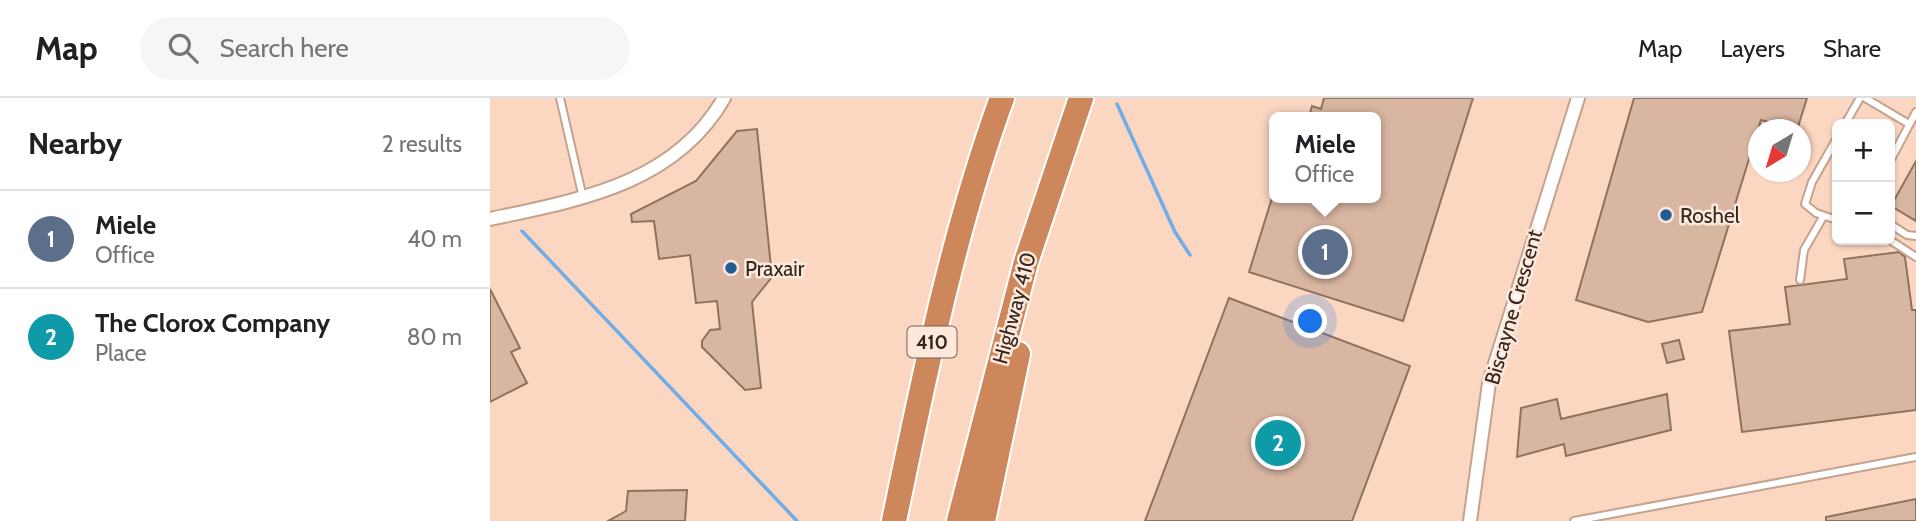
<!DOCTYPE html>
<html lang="en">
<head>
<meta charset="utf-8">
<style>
	body { margin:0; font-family:Cabin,sans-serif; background:#f6f6f6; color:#202124 }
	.controls { position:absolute; right:21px; top:21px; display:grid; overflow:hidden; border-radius:10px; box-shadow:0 2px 5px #0004 }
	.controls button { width:63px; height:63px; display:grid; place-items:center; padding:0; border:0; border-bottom:2px solid #e0e0e0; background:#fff; color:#202124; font:35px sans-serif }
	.compass { position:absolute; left:1258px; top:21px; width:63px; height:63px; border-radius:50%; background:#fff; box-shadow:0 2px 5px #0004; rotate:218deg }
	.you { position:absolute; left:821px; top:224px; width:24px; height:24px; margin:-18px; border:5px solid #fff; border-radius:50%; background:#1a73e8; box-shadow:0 0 0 10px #1a73e833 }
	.badge { display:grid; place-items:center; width:46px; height:46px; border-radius:50%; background:#111827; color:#fff; font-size:23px; font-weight:700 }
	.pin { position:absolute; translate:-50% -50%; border:4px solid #fff; box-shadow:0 2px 7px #0006 }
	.popup { position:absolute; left:779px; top:14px; width:112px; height:91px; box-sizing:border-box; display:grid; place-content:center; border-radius:10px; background:#fff; filter:drop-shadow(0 2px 5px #0005); font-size:23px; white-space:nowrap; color:#757577 }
	.popup b { font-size:26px; color:#202124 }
	.popup::after { content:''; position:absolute; left:50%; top:100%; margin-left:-14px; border:14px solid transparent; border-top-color:#fff }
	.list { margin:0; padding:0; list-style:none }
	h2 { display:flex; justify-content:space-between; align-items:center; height:91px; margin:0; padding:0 28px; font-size:30px }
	h2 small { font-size:23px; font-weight:400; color:#757577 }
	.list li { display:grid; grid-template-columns:46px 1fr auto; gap:21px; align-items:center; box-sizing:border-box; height:98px; padding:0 28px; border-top:2px solid #e0e0e0 }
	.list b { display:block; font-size:26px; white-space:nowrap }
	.list p { margin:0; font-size:23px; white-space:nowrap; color:#757577 }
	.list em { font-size:23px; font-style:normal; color:#757577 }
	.icon { flex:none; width:38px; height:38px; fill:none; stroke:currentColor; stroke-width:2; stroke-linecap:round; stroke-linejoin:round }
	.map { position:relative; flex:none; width:1426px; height:423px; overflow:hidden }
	header { display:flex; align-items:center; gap:42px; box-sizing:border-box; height:98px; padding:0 35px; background:#fff; border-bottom:2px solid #e0e0e0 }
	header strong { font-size:33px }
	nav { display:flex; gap:38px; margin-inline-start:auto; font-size:24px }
	.search { width:490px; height:63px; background:#f6f6f6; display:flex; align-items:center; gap:18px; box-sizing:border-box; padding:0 24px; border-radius:38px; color:#757577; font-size:26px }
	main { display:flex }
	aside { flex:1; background:#fff }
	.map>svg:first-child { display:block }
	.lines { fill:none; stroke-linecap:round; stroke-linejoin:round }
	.stream { stroke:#70ade8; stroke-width:3.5 }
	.building { fill:#d9b6a2; stroke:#90715e; stroke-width:2 }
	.service-casing { stroke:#c4a38e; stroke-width:10 }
	.minor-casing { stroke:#c4a38e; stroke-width:16 }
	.motorway-casing { stroke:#fff; stroke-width:28 }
	.service { stroke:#fff; stroke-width:6 }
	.minor { stroke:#fff; stroke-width:12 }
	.motorway { stroke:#ce875a; stroke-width:24 }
	.poi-dot { fill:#1f5d93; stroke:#fde8db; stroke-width:2.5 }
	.labels { text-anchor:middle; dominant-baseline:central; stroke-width:5; stroke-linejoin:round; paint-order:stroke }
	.shield { fill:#fde8db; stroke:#706057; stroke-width:2 }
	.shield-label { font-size:19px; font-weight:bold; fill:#33261e }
	.poi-label { font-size:21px; fill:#33261e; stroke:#fde8db; text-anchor:start }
	.street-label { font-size:21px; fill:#33261e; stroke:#fde8db }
</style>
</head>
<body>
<header>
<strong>Map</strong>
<div class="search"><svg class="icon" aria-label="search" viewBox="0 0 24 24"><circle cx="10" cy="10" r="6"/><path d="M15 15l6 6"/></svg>Search here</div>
<nav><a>Map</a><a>Layers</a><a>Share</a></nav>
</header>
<main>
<aside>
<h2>Nearby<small>2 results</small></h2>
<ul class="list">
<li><span class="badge" style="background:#5c6f8a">1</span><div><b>Miele</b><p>Office</p></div><em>40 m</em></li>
<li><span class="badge" style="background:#0f9aa8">2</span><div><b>The Clorox Company</b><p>Place</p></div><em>80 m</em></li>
</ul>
</aside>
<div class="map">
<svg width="1426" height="423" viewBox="0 0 1426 423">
	<rect width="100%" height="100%" fill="#fbd7c2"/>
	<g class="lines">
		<g class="stream">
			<polyline points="627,6 685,134 700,157"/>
			<polyline points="32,133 307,423"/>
		</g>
	</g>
	<g class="building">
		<polygon points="834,0 983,0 913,223 759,174 782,100 886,100 886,19 819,19 822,8 831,11"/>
		<polygon points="1144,0 1317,0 1307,32 1271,22 1212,214 1158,224 1086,202"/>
		<polygon points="267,31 282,179 262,204 271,290 255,292 212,249 212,243 220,232 230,231 227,203 206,205 200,157 169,161 164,123 142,124 141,116 206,83 247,33"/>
		<polygon points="1426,63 1426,123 1401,108"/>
		<polygon points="1409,154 1415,159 1422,212 1426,212 1426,312 1252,334 1239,233 1300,226 1295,189 1357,181 1354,161"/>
		<polygon points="0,191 30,250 21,254 37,285 0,304"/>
		<polygon points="739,200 920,268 862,423 655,423"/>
		<polygon points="1189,242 1194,261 1177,265 1172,246"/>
		<polygon points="1177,296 1181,332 1076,358 1074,346 1027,359 1031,310 1067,301 1071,321"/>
		<polygon points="197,392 195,423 118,423 136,413 138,393"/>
		<polygon points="1426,401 1426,423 1336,423 1336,419"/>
	</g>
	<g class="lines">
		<g class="service-casing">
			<g id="service">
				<polyline points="70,0 93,100"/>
				<polyline points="1375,0 1419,26"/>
				<polyline points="1355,26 1370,0"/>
				<polyline points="1347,40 1322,84 1315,106 1326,115 1347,122"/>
				<polyline points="1400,63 1426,14"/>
				<polyline points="1400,126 1417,137 1426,138"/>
				<polyline points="1400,142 1426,159"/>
				<polyline points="1310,182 1314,152 1333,119"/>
				<polyline points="1084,423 1426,359"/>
			</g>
		</g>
		<g class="minor-casing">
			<g id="minor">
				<path d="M0 121C89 102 185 86 234 0"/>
				<polyline points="980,423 999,285 1088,0"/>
			</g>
		</g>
		<g class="motorway-casing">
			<g id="motorway">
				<path d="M404 423C434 280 462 137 512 0"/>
				<polyline points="469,423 536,164 591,0"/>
				<polyline points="493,423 528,256"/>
			</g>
		</g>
		<use href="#service" class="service"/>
		<use href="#minor" class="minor"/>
		<use href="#motorway" class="motorway"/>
	</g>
	<g class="poi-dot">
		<circle cx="1176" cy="117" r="7"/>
		<circle cx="241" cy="170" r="7"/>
	</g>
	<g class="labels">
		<rect class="shield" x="417.5" y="228.5" width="49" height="31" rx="5"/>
		<g class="shield-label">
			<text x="442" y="244">410</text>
		</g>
		<g class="poi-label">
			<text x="1190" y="117">Roshel</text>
			<text x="255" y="170">Praxair</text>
		</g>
		<g class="street-label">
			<text transform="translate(1023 209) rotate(-74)">Biscayne Crescent</text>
			<text transform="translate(524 210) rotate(-75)">Highway 410</text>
		</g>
	</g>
</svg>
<div class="controls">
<button>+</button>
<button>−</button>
</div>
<svg class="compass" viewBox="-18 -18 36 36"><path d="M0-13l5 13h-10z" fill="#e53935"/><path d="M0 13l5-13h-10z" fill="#757577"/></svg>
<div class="you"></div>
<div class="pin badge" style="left:835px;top:154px;background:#5c6f8a">1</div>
<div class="popup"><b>Miele</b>Office</div>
<div class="pin badge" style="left:788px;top:345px;background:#0f9aa8">2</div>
</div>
</main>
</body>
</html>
